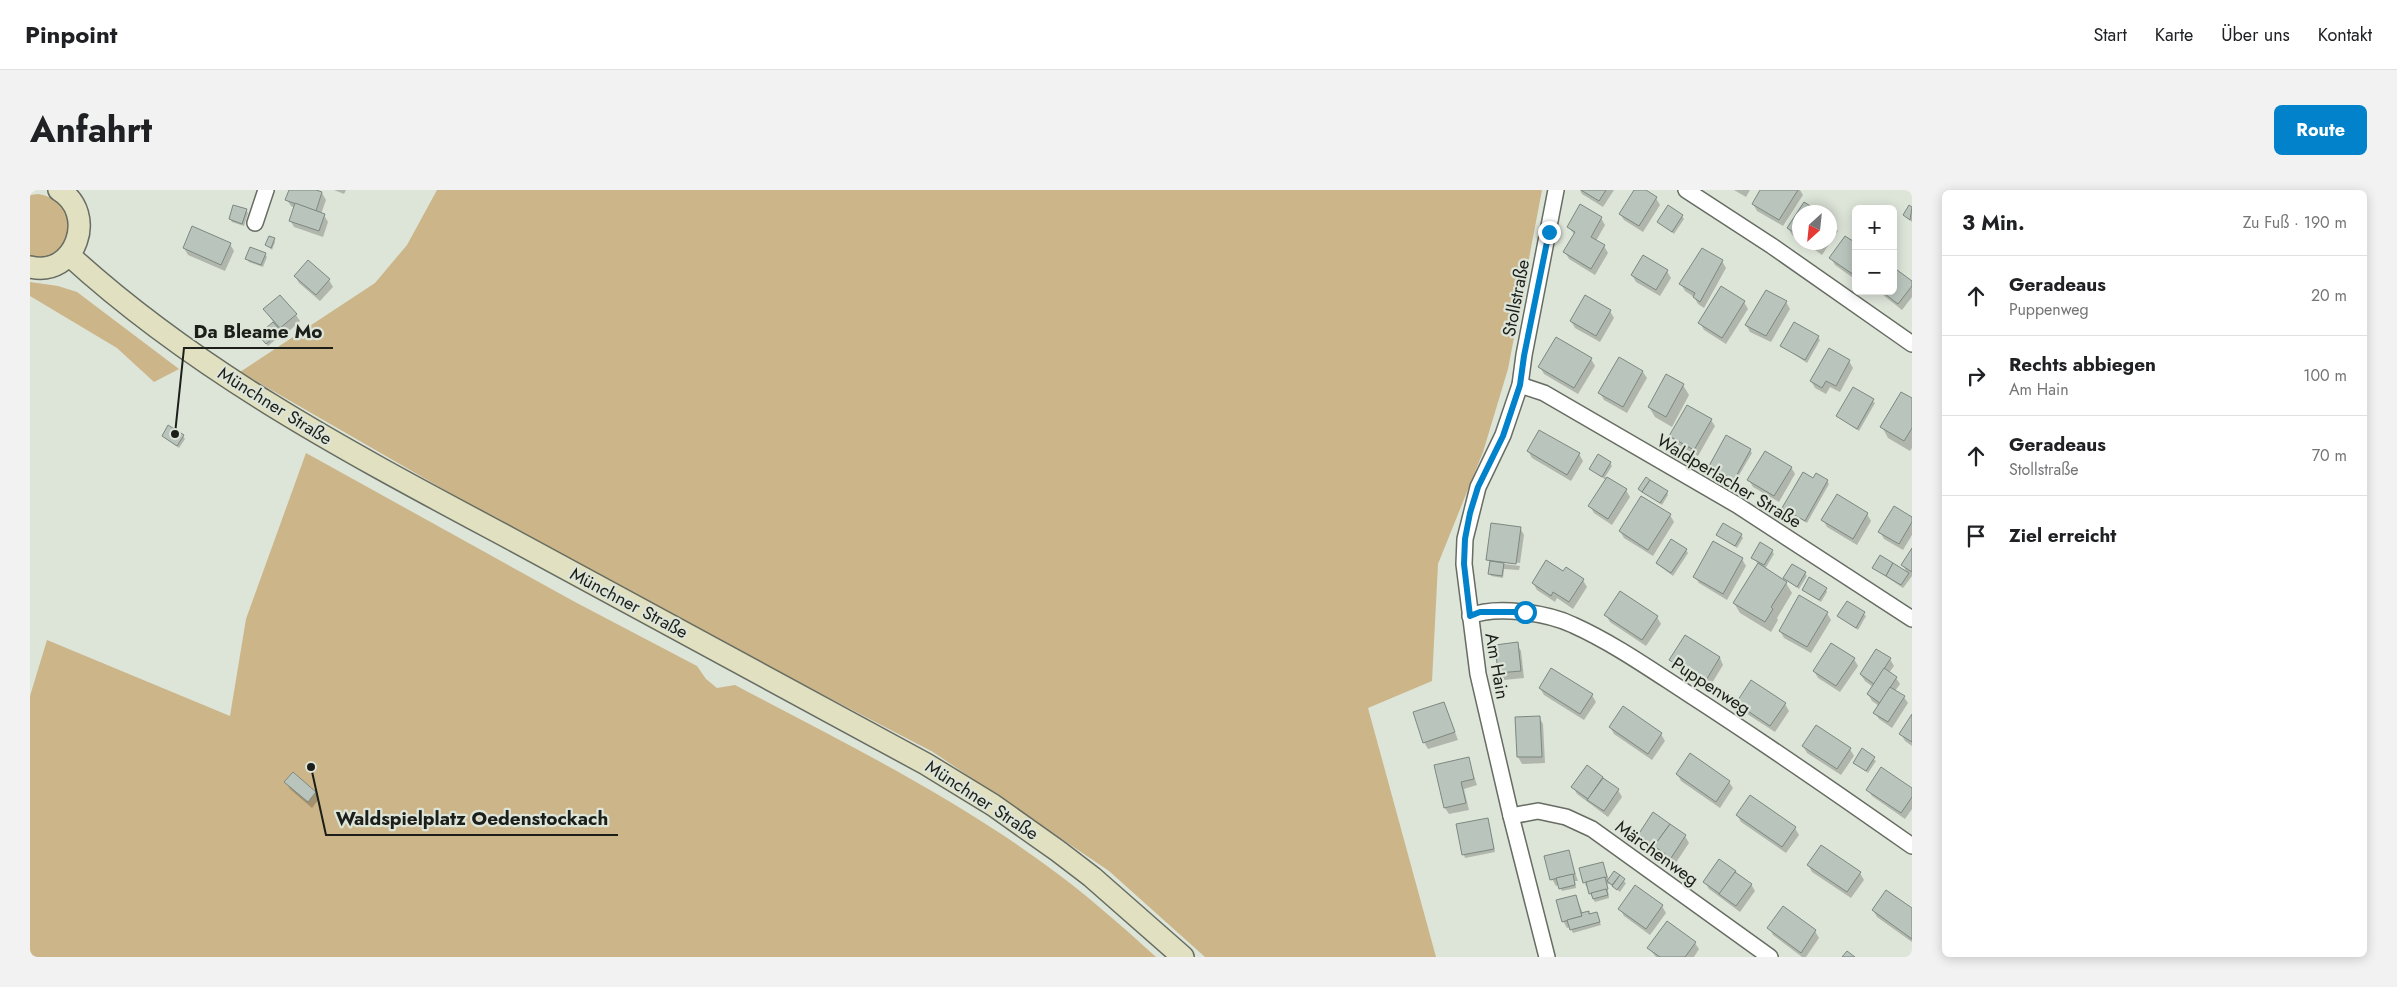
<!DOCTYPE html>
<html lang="de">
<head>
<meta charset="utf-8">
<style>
	body { margin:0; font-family:Jost,sans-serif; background:#f2f2f2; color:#202124 }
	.controls { position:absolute; right:15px; top:15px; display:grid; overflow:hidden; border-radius:8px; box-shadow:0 2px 12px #0003 }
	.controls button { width:45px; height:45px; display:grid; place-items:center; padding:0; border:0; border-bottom:1px solid #e0e0e0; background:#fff; color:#202124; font:25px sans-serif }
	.compass { position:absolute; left:1762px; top:15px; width:45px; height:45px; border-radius:50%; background:#fff; box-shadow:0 2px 12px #0003; rotate:207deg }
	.stop { position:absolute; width:15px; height:15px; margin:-11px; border:4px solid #0182ca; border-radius:50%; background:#fff }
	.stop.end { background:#0182ca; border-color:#fff; box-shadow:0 1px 5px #0008 }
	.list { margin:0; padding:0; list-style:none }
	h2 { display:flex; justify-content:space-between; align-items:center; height:65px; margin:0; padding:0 20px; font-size:21px }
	h2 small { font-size:16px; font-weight:400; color:#757577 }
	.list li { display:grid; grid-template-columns:32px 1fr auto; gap:15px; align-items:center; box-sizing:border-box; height:80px; padding:0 20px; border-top:1px solid #e0e0e0 }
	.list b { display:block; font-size:19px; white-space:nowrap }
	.list p { margin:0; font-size:16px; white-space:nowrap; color:#757577 }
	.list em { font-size:16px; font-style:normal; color:#757577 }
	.icon { flex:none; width:28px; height:28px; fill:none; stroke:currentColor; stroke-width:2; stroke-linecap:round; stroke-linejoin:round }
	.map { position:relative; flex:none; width:1882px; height:767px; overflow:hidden; border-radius:8px }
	header { display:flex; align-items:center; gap:30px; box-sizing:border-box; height:70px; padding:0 25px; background:#fff; border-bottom:1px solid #e0e0e0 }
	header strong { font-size:24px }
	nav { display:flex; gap:28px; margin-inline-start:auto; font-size:18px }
	.intro { display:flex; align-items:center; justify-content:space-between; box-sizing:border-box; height:120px; padding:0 30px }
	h1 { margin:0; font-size:35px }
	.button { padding:12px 22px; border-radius:8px; background:#0182ca; color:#fff; font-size:18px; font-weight:700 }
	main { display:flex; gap:30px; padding:0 30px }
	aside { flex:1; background:#fff; border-radius:8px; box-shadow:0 2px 12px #0003 }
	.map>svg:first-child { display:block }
	.green { fill:#ccb588 }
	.shadow { fill:#0003 }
	.building { fill:#b9c5bc; stroke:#7d8880 }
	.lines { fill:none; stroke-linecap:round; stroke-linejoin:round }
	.minor-casing { stroke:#676d62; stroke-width:18 }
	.secondary-casing { stroke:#676d62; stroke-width:24 }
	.minor { stroke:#fff; stroke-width:15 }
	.secondary { stroke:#e1e0c0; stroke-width:21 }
	.route { stroke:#0182ca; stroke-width:6 }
	.labels { text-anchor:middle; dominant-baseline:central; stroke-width:4.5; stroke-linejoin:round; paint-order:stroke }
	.street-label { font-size:18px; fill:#1c1e1a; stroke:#dde4d8 }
	.leader { fill:none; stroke:#1c1e1a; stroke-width:2 }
	.callout-dot { fill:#1c1e1a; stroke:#dde4d8; stroke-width:2 }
	.callout-label { font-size:19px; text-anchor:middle; font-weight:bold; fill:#1c1e1a; stroke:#dde4d8; stroke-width:4.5; stroke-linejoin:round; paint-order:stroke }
</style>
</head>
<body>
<header>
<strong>Pinpoint</strong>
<nav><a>Start</a><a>Karte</a><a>Über uns</a><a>Kontakt</a></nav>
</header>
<div class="intro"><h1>Anfahrt</h1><a class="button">Route</a></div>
<main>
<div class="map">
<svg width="1882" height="767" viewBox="0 0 1882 767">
	<rect width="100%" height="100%" fill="#dde4d8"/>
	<g class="green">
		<polygon points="407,0 1512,0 1478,179 1453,262 1408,374 1402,491 1338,518 1406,767 1175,767 1079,681 903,562 557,382 210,182 345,93 377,55"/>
		<path d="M8 4C55 11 47 72 0 67V5Z"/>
		<polygon points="0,92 28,96 47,102 149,179 124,192 87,158 0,106"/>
		<path d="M276 263 545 412 667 476 676 489 687 498 705 495C809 550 917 603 1013 673 1052 701 1090 734 1126 767H0V506L17 450 200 526 216 429Z"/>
	</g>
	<g class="shadow">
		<polygon points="260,0 282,0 292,3 296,10 291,24 294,25 298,32 293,47 264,37 260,30 265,18 261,16 257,10"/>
		<polygon points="304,0 316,0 314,4"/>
		<polygon points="1550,0 1584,0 1573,17 1552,4"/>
		<polygon points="1605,0 1614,0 1626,8 1630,15 1613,42 1594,30 1590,24"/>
		<polygon points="1704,0 1720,0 1716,7"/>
		<polygon points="1732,0 1770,0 1773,5 1753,36 1727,21 1723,14"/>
		<polygon points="1774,14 1787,22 1770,22 1770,50 1762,45 1758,38"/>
		<polygon points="1879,17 1882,19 1882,32 1874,25"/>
		<polygon points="216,20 218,23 214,36 202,32 200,29"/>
		<polygon points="1652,26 1654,29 1644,44 1628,32"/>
		<polygon points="1571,28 1575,35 1566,51 1574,56 1578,63 1565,85 1539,69 1535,62 1545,45 1538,37"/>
		<polygon points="1800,31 1808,41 1792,65 1774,52 1800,52"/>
		<polygon points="244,49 245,52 242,60 237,55"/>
		<polygon points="200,54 204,61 195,81 158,65 154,58"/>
		<polygon points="1826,55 1826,90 1805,75 1801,68"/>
		<polygon points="235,64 237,67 233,77 219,72 217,69"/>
		<polygon points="1692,71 1696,78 1674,118 1668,114 1664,107 1655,101 1651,94"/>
		<polygon points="1637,81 1641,88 1630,106 1606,92 1602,85"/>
		<polygon points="265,86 299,90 303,97 290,111 269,93"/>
		<polygon points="1882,93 1882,107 1872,120 1848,101 1863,101"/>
		<polygon points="1714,112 1718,119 1696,154 1674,140 1670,133"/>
		<polygon points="1756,112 1760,119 1741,152 1720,142 1716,135"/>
		<polygon points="235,120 266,125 270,131 255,145 247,138 251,145 238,156 230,146 244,133"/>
		<polygon points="1580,121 1584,128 1570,152 1545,138 1541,131"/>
		<polygon points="1788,147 1790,150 1777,173 1752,156"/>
		<polygon points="1561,169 1565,176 1548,204 1514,184 1510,177"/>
		<polygon points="1819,171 1823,178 1810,202 1800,197 1796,204 1785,198 1781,191"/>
		<polygon points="1613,182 1617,188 1597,223 1574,210 1570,203"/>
		<polygon points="1653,195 1659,205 1642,237 1625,227 1619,217"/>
		<polygon points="1823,198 1845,213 1829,241 1807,226"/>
		<polygon points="1882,209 1882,258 1880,261 1858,248 1852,237"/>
		<polygon points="1681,230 1685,236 1668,266 1645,253 1641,246"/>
		<polygon points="133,246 153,246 155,249 149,258"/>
		<polygon points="1720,260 1722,263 1705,292 1680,276"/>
		<polygon points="1498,261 1549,264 1553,271 1541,291 1502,268"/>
		<polygon points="1580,273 1582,276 1575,287 1596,300 1600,307 1582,335 1564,323 1560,316 1576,290 1560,279"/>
		<polygon points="1761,277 1765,284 1749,312 1723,297 1719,290"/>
		<polygon points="1784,289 1797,291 1799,294 1777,333 1754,318"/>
		<polygon points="1610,299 1637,302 1638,305 1632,315"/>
		<polygon points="1837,324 1841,331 1827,355 1797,337 1793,330"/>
		<polygon points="1640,325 1644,332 1623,366 1594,348 1590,341"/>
		<polygon points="1882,328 1882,345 1873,360 1854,349 1850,342"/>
		<polygon points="1490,338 1494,345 1490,373 1458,369"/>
		<polygon points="1688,345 1711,345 1713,348 1707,358"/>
		<polygon points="1656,360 1658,363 1643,386 1627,374"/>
		<polygon points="1742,361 1744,364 1735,379 1756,393 1762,403 1747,428 1748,430 1741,442 1710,423 1704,413 1729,374 1722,368"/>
		<polygon points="1882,361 1882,386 1873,398 1843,378 1877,383 1873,375"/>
		<polygon points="1712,369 1716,376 1697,410 1669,393 1665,387"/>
		<polygon points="1459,372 1490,376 1489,380 1474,379 1473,388 1461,386"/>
		<polygon points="1775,383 1777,386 1769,399 1754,388"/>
		<polygon points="1553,390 1557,397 1543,419 1527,408 1525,412 1507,400 1503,393"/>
		<polygon points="1796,399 1797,402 1791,412 1773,400"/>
		<polygon points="1818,412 1836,426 1828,440 1809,426"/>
		<polygon points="1797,423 1801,430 1781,463 1754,448 1750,441"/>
		<polygon points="1576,425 1627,427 1631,434 1616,456 1580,432"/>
		<polygon points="1656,447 1690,468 1693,475 1679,498 1645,477 1641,470"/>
		<polygon points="1487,454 1491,461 1494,488 1474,490 1470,483"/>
		<polygon points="1824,469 1828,476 1810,502 1788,488 1784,481"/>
		<polygon points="1860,469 1864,476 1859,483 1866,488 1870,494 1865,501 1874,507 1878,513 1862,538 1849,529 1845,523 1849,516 1842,511 1838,504 1843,497 1835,491 1831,485"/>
		<polygon points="1510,498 1562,505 1566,512 1554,530 1514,505"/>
		<polygon points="1414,513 1428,550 1398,559 1394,552"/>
		<polygon points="1707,513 1755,514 1759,521 1745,542 1711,520"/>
		<polygon points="1882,526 1882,556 1875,551 1871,544"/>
		<polygon points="1509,527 1513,534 1515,573 1492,574 1488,567 1486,528"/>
		<polygon points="1580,537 1631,544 1635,551 1622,570 1584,544"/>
		<polygon points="1773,556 1820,559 1824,566 1811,585 1777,563"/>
		<polygon points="1832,560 1846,571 1838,583 1824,573"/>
		<polygon points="1438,568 1447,595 1434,599 1439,620 1419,624 1415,618"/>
		<polygon points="1557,577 1588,600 1592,607 1578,627 1547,604 1543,597"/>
		<polygon points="1647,584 1699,592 1703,598 1690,618 1651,591"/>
		<polygon points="256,592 285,602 289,609 282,618 260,599"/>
		<polygon points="1882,599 1882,619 1875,629 1842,606 1838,600"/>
		<polygon points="1623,624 1655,646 1659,653 1645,674 1613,652 1609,645"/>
		<polygon points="1707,625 1765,638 1769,645 1756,663 1711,632"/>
		<polygon points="1459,632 1465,662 1435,668 1434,665"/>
		<polygon points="1538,662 1548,691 1545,691 1546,698 1532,701 1529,695 1526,696 1522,689"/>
		<polygon points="1573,674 1579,690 1584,683 1596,693 1590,702 1580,694 1577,694 1579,708 1565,712 1555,694"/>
		<polygon points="1778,675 1830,683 1834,690 1821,708 1782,682"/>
		<polygon points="1675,692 1721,694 1725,701 1710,722 1679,699"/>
		<polygon points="1546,706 1553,724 1568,727 1571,735 1543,743 1540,737 1537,738 1533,731"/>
		<polygon points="1632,716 1636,723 1620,745 1594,726 1590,719"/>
		<polygon points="1753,717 1785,741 1789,748 1776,767 1772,767 1743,745 1739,738"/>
		<polygon points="1843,720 1882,720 1882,752 1847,727"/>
		<polygon points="1665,753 1669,759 1664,767 1626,767 1619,758"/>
	</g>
	<g class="building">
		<polygon points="286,0 292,2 286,21 255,10 259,0"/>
		<polygon points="1551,0 1576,0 1569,11"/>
		<polygon points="1604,0 1616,0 1627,7 1609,36 1589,24"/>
		<polygon points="1730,0 1768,0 1749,30 1722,14"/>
		<polygon points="1774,12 1790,22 1770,22 1770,46 1757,38"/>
		<polygon points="265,13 295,24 289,41 259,31"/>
		<polygon points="1550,14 1572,27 1561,47 1575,55 1561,79 1533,62 1545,42 1537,37"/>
		<polygon points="203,15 217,19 212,34 199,29"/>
		<polygon points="1638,15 1653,25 1642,42 1627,32"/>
		<polygon points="1879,15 1882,17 1880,30 1873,25"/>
		<polygon points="1800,29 1805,33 1800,41"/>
		<polygon points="162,36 201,53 191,75 153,58"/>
		<polygon points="239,46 245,48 241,58 235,55"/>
		<polygon points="1815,46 1826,53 1826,82 1824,85 1799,68"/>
		<polygon points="1779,52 1792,52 1788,59"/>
		<polygon points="220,57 236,63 231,75 215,69"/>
		<polygon points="1672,58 1693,70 1670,112 1663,107 1665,103 1649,94"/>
		<polygon points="1613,65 1638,80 1626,100 1601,85"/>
		<polygon points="278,70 300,89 286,105 264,86"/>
		<polygon points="1863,77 1882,91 1882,96 1868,114 1851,101 1863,101"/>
		<polygon points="1691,96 1715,111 1692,148 1668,133"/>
		<polygon points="1736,100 1757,111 1736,146 1715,135"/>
		<polygon points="250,105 267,124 250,138 233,119"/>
		<polygon points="1555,105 1581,120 1566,146 1540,131"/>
		<polygon points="243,132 251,141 236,154 228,145"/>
		<polygon points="1764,132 1789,146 1775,170 1750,156"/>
		<polygon points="1526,147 1562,168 1544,198 1508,177"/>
		<polygon points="1799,158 1820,170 1806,196 1796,191 1792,198 1780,191"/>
		<polygon points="1589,167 1613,181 1593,217 1568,203"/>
		<polygon points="1636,184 1654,194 1636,227 1618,217"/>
		<polygon points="1823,197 1844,209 1827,239 1806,226"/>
		<polygon points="1871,202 1882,208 1882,238 1874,251 1850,237"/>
		<polygon points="1657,215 1682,229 1664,260 1639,246"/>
		<polygon points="138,235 154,245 147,256 132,246"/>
		<polygon points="1509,240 1550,263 1537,285 1497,261"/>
		<polygon points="1696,245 1721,259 1704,290 1679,276"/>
		<polygon points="1735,261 1762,277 1744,306 1717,290"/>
		<polygon points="1568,264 1581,272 1572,287 1559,279"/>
		<polygon points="1773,282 1783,288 1786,283 1798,290 1775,331 1752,318"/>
		<polygon points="1577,287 1597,299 1578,329 1558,316"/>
		<polygon points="1616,287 1620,290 1612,302 1608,299"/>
		<polygon points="1620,290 1638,301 1630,313 1612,302"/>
		<polygon points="1807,304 1838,323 1823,349 1791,330"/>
		<polygon points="1611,306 1641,324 1618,360 1589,341"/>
		<polygon points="1864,316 1882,327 1882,332 1869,354 1848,342"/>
		<polygon points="1461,333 1491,337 1486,374 1456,370"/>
		<polygon points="1693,333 1712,344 1705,356 1686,345"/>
		<polygon points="1641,349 1657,359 1641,383 1626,373"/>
		<polygon points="1683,351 1713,368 1693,404 1663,387"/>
		<polygon points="1730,352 1743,360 1734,375 1721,368"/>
		<polygon points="1882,358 1882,382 1871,375"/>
		<polygon points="1850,365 1863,373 1856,386 1842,378"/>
		<polygon points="1516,370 1533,381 1536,377 1554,389 1539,412 1523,402 1521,406 1502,393"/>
		<polygon points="1460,371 1474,373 1472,386 1458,384"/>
		<polygon points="1728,373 1757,392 1741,417 1743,419 1735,432 1703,413"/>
		<polygon points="1863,373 1879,383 1871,395 1856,386"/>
		<polygon points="1762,374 1776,382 1767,397 1753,388"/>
		<polygon points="1779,387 1797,398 1789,410 1772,400"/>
		<polygon points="1590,401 1628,426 1612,450 1574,425"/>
		<polygon points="1769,405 1798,422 1777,457 1749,441"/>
		<polygon points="1817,411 1835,422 1826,438 1807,426"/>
		<polygon points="1655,445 1690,467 1675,492 1639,470"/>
		<polygon points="1488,452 1491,481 1468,483 1465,455"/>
		<polygon points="1801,453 1825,468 1806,496 1783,481"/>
		<polygon points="1846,459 1861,468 1844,494 1830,484"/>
		<polygon points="1521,478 1563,504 1550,524 1509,498"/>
		<polygon points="1854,478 1867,487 1850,513 1837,504"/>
		<polygon points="1721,490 1756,513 1740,536 1706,513"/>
		<polygon points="1860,497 1875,506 1858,532 1843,523"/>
		<polygon points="1414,512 1425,542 1393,553 1383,522"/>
		<polygon points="1593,516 1632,543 1618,564 1579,537"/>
		<polygon points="1882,524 1882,552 1869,544"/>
		<polygon points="1510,526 1512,567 1487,567 1485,527"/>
		<polygon points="1786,535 1821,558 1807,579 1772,556"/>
		<polygon points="1832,558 1845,567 1836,581 1823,573"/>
		<polygon points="1660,563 1700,591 1686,612 1646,584"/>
		<polygon points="1439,567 1444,589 1431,592 1436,613 1414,618 1404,575"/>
		<polygon points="1557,575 1573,587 1558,609 1541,597"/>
		<polygon points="1851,577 1882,598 1882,607 1871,623 1836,600"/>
		<polygon points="263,582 286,602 278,612 254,592"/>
		<polygon points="1573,588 1589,599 1574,621 1557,610"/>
		<polygon points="1720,605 1766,637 1752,657 1706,625"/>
		<polygon points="1623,622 1640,634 1624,656 1608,645"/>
		<polygon points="1458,628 1464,659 1432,665 1426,634"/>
		<polygon points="1640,634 1656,645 1641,668 1624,656"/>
		<polygon points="1791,655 1831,682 1817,702 1777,675"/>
		<polygon points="1539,660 1545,684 1520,690 1514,666"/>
		<polygon points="1689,669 1706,681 1690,704 1673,692"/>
		<polygon points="1573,672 1577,687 1553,693 1549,678"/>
		<polygon points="1584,681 1590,685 1582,695 1577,691"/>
		<polygon points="1705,682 1722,694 1706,716 1689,704"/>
		<polygon points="1543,684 1545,695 1529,699 1526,688"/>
		<polygon points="1590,685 1595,689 1587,700 1582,696"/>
		<polygon points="1575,687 1578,699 1559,704 1556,692"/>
		<polygon points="1605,695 1633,715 1616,739 1588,719"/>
		<polygon points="1576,699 1578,705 1563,709 1561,703"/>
		<polygon points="1856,700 1882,718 1882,749 1842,720"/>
		<polygon points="1546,705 1552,726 1532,732 1526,710"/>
		<polygon points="1753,716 1786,740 1771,763 1737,738"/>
		<polygon points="1559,721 1559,724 1567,722 1570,732 1540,740 1537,730 1552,726 1551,723"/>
		<polygon points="1637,731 1666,752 1655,767 1630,767 1617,758"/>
		<polygon points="1817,761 1825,767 1812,767"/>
	</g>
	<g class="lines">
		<g class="minor-casing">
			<g id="minor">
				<polyline points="1656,0 1742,56 1882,154"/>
				<polyline points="225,33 236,0"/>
				<polyline points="1490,195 1514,203 1707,315 1882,429"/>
				<path d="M1440 426C1466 415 1518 423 1543 435 1583 453 1620 479 1657 503 1733 552 1808 604 1882 656"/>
				<polyline points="1481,626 1508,621 1536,627 1562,639 1740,767"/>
				<polyline points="1517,767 1481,626 1448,484 1434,374 1435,349 1448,297 1473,245 1490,195 1494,165 1526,0"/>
			</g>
		</g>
		<g class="secondary-casing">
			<g id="secondary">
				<path d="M39 65C170 185 326 266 481 349 620 424 758 499 896 574L963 615 1028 661 1062 687 1153 767"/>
				<path d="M0 77C46 88 68 23 29 0"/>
			</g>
		</g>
		<use href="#minor" class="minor"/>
		<use href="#secondary" class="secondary"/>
	</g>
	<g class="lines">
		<polyline class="route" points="1495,422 1450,422 1440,426 1434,374 1435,349 1440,323 1448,297 1473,246 1490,195 1494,166 1519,42"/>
	</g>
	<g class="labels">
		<g class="street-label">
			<text transform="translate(1486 108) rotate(-79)">Stollstraße</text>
			<text transform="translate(245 216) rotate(32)">Münchner Straße</text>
			<text transform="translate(1699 291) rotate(31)">Waldperlacher Straße</text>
			<text transform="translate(599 413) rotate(28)">Münchner Straße</text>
			<text transform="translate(1467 476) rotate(80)">Am Hain</text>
			<text transform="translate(1681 496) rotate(33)">Puppenweg</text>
			<text transform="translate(952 610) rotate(33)">Münchner Straße</text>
			<text transform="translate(1627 663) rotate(36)">Märchenweg</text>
		</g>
	</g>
	<path class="leader" d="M145 244L154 158H303M281 577L296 645H588"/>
	<g class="callout-dot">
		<circle cx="145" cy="244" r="5"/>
		<circle cx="281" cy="577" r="5"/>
	</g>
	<g class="callout-label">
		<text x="228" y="148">Da Bleame Mo</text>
		<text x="442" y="635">Waldspielplatz Oedenstockach</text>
	</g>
</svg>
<div class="controls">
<button>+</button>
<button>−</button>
</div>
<svg class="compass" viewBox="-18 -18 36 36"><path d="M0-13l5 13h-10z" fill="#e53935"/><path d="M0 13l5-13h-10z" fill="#757577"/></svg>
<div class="stop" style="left:1495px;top:422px"></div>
<div class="stop end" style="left:1519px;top:42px"></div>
</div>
<aside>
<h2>3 Min.<small>Zu Fuß · 190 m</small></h2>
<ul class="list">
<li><svg class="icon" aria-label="ahead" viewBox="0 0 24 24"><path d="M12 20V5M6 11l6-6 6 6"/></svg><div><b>Geradeaus</b><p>Puppenweg</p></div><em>20 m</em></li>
<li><svg class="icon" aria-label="right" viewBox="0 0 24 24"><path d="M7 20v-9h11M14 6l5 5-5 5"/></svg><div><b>Rechts abbiegen</b><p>Am Hain</p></div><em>100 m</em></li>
<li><svg class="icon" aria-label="ahead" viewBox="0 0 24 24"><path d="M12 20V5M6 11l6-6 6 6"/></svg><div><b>Geradeaus</b><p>Stollstraße</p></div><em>70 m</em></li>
<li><svg class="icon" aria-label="arrive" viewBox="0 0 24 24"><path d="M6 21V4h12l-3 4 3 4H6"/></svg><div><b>Ziel erreicht</b></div></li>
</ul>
</aside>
</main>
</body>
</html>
